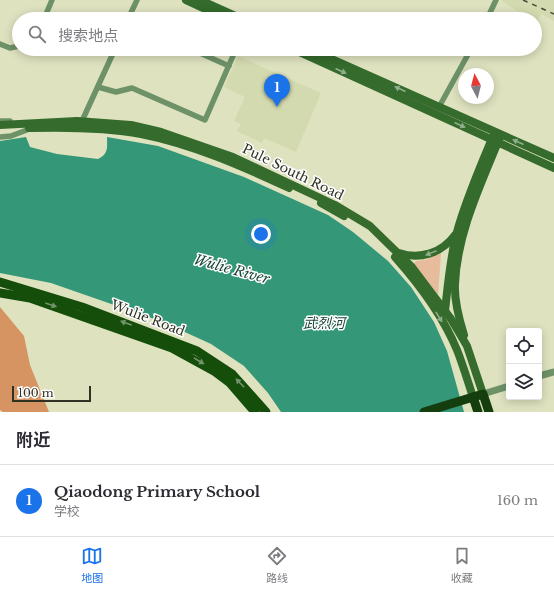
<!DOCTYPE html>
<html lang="zh">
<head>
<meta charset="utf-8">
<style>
	body { margin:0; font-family:"Libre Baskerville","Noto Sans SC",serif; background:#f2f2f3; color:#2b2b33 }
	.controls { position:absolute; right:12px; bottom:12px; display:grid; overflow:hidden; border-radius:4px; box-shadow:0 2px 10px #0003 }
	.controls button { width:36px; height:36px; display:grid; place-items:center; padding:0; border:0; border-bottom:1px solid #e1e1e2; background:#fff; color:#2b2b33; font:20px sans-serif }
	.compass { position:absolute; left:458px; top:68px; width:36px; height:36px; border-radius:50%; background:#fff; box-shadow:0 2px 10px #0003; rotate:353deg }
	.scale { position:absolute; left:12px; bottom:10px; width:79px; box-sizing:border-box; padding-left:4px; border:2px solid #2f3123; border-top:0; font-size:11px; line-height:14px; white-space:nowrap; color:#2f3123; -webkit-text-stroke:3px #fff; paint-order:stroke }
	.you { position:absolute; left:261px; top:234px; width:14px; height:14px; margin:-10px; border:3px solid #fff; border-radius:50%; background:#1a73e8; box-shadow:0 0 0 6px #1a73e833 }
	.badge { display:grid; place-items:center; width:26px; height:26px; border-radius:50%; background:#1a73e8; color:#fff; font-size:13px; font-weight:700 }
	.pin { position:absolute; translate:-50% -33px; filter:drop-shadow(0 1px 2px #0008) }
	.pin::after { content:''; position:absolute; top:21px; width:14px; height:12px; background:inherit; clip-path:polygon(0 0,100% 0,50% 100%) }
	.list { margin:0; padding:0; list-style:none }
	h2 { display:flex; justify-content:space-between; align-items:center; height:52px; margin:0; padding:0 16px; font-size:17px }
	h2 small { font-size:13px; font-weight:400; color:#7c7c81 }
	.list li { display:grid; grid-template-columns:26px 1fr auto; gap:12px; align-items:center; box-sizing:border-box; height:72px; padding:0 16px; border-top:1px solid #e1e1e2 }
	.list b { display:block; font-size:15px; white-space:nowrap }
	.list p { margin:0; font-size:13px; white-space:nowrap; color:#7c7c81 }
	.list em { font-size:13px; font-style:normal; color:#7c7c81 }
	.icon { flex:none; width:22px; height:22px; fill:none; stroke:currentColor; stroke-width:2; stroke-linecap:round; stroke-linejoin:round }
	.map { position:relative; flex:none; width:554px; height:412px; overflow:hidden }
	.search { position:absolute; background:#fff; box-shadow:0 2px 10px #0003; left:12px; right:12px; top:12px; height:44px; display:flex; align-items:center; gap:10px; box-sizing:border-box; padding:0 14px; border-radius:22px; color:#7c7c81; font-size:15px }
	.sheet { height:124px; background:#fff }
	nav { display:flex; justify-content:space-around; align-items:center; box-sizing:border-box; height:56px; border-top:1px solid #e1e1e2; background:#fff; font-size:11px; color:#7c7c81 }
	nav a { display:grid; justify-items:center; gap:2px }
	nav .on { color:#1a73e8 }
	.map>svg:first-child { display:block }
	.built { fill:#d4daaf }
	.green { fill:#e6bc9d }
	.forest { fill:#d59461 }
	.water { fill:#339778 }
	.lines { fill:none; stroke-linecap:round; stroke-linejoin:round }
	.minor { stroke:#6d9268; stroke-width:5.5 }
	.tertiary { stroke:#6d9268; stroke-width:7 }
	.secondary { stroke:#356b2c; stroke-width:8 }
	.primary { stroke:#154d0b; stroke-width:9 }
	.trunk { stroke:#143e0d; stroke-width:9 }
	.rail { stroke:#474938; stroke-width:1.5; stroke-dasharray:5 5; stroke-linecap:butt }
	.oneway { fill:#90ae8b }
	.oneway2 { fill:#73946d }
	.labels { text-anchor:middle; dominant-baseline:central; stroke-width:3; stroke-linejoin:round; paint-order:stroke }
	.street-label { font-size:13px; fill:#2f3123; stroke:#fff }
	.water-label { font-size:14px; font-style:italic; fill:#1c4638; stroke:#fff }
</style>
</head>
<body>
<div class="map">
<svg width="554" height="412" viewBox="0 0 554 412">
	<rect width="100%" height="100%" fill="#dee2bf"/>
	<g class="built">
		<polygon points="501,0 554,0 554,21 541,14 536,24 535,19 529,19"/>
		<polygon points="238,56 321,93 296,152 264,138 262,143 237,131 241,124 234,121 245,97 224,87"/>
	</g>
	<polygon class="green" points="439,253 441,254 438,295 414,264 416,261 425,260"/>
	<polygon class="forest" points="0,307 24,336 30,365 49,412 3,412 0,410"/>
	<path class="water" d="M26 137 30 147 57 154 98 159C109 154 107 146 107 137L158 146 244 177 328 215 353 232 388 261 411 287 434 322 447 351 464 412H281L268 393 244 366 211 344 163 322 51 283 0 273V141Z"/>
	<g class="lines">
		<g class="minor">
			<polyline points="44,19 52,0"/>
			<polyline points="128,19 137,0"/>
			<polyline points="487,19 496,0"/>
			<polyline points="0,44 10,48 19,46"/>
			<polyline points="191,49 229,66"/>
			<polyline points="98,87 116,92 132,88 205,120 236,49"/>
			<polyline points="439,107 471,49"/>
			<polyline points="0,121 10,121"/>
			<polyline points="82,121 115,49"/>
			<polyline points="0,137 11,136 32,128"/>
		</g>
		<g class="tertiary">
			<polyline points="539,376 554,372"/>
			<polyline points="483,394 509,386"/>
		</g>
		<g class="secondary">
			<polyline points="186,0 227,19"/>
			<polyline points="200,0 242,19"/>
			<polyline points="293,49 554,168"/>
			<polyline points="309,49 554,158"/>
			<polyline points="0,125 77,121 131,125 161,132 233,157 335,205 370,226 411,266 451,319 467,346 483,394"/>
			<path d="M29 128C66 127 104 127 141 134 192 144 242 166 289 188"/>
			<polyline points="321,203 344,216"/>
			<path d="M399 253C420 260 442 253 455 235"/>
			<path d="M395 257C419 284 443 316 457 350 463 365 468 382 473 397"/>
			<path d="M445 311C448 284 450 258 457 232 466 199 480 168 493 136"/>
			<path d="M464 335C459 319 454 301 455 284 457 233 481 184 500 137"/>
		</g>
		<g class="primary">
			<polyline points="0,282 82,307 197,351 232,374 266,412"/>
			<polyline points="0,293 30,298 172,348 214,371 230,383 255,412"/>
		</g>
		<g class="trunk">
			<polyline points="473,397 478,412"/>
			<polyline points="424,412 483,394 489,412"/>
		</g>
		<polyline class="rail" points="523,0 554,14"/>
	</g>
	<defs><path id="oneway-solid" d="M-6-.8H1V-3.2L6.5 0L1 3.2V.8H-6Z"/></defs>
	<g class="oneway">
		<use href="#oneway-solid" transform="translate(341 71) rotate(25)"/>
		<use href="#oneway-solid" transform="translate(400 89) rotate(-156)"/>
		<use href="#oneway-solid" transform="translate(460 125) rotate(25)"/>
		<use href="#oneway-solid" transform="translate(518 142) rotate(-156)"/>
		<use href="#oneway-solid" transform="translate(431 253) rotate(158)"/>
		<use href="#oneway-solid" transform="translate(439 317) rotate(58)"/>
	</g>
	<g class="oneway2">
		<use href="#oneway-solid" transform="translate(51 305) rotate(19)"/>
		<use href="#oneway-solid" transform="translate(126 323) rotate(-160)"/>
		<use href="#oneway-solid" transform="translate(199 361) rotate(31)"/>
		<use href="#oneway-solid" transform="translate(240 383) rotate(-134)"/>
	</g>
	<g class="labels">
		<g class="street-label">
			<text transform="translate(293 172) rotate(26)">Pule South Road</text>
			<text transform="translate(148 318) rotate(21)">Wulie Road</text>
		</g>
		<g class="water-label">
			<text transform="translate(232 269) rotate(15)">Wulie River</text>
			<text x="324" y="323">武烈河</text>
		</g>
	</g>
</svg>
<div class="controls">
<button><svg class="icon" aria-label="locate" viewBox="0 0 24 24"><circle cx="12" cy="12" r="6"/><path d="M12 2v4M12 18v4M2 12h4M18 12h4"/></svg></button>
<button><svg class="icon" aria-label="layers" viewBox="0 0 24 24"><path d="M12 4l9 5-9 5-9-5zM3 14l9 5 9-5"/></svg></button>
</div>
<svg class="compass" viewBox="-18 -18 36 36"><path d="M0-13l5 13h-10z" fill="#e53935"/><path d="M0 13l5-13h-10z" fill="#7c7c81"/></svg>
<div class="scale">100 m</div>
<div class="you"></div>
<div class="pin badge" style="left:277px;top:107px">1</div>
<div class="search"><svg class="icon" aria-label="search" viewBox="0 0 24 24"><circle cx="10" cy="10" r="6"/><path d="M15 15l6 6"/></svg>搜索地点</div>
</div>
<section class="sheet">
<h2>附近<small></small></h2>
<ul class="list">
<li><span class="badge">1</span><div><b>Qiaodong Primary School</b><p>学校</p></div><em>160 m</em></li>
</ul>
</section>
<nav>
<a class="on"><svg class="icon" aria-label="map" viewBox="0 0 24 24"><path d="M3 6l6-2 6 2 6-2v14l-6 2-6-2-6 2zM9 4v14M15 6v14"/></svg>地图</a>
<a><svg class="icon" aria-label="directions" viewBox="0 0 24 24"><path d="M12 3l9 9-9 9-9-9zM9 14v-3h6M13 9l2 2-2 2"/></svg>路线</a>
<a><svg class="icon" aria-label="saved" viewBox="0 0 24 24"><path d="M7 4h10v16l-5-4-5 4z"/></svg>收藏</a>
</nav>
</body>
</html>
